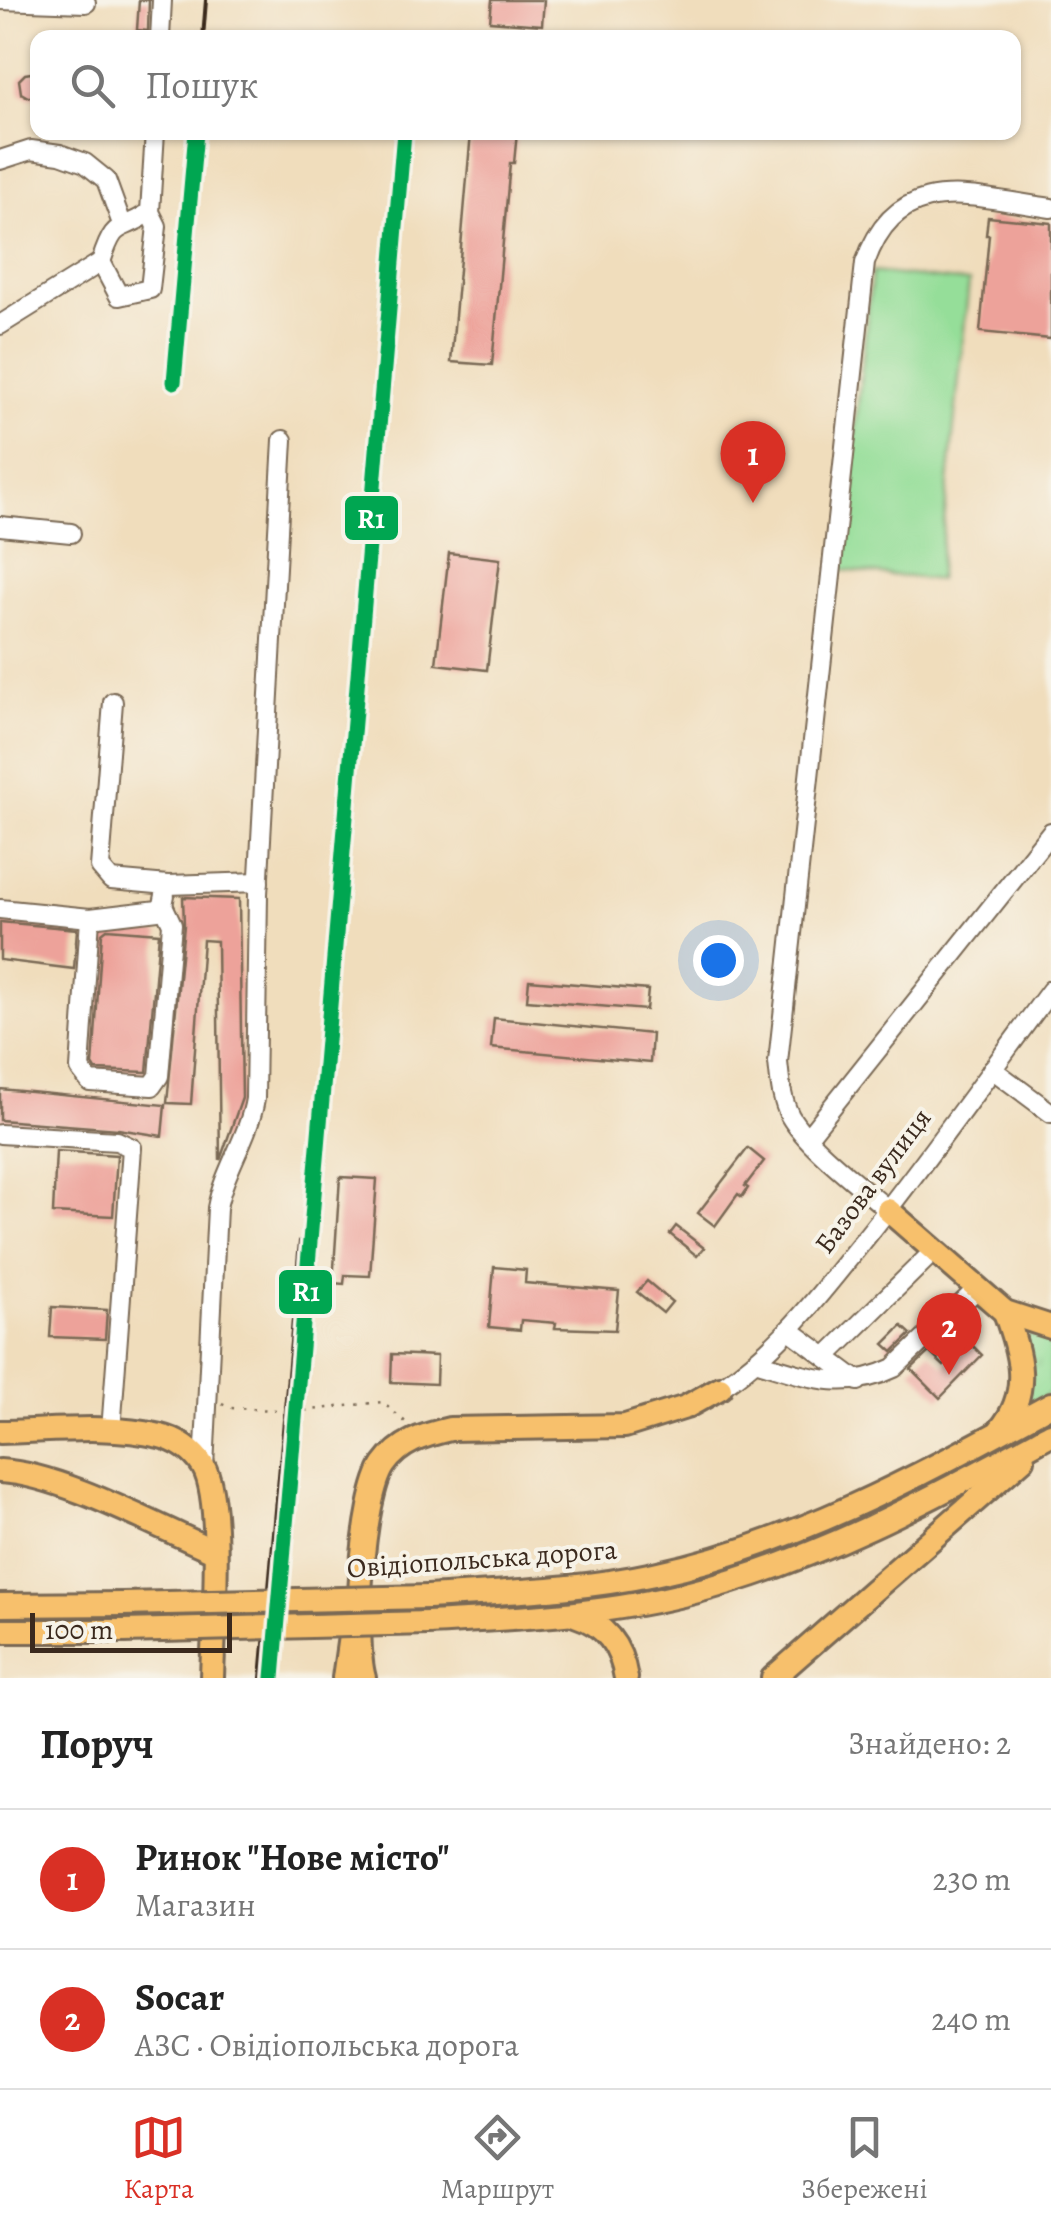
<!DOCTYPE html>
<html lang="uk">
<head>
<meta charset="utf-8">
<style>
	body { margin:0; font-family:Alegreya,serif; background:#f2f2f2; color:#222 }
	.scale { position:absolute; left:30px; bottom:25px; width:202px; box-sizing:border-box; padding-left:10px; border:5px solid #3b2a1e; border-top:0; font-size:28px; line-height:35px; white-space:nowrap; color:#3b2a1e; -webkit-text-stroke:8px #f7f3e8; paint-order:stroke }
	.you { position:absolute; left:718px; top:960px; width:35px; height:35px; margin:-25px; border:8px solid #fff; border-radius:50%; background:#1a73e8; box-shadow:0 0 0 15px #1a73e833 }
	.badge { display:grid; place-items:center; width:65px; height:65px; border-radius:50%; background:#d93025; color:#fff; font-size:32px; font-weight:700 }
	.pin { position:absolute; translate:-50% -82px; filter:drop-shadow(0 2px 5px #0008) }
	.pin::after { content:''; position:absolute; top:52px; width:35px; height:30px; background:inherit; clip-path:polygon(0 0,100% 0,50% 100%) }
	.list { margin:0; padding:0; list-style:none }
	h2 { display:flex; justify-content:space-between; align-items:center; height:130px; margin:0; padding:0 40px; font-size:42px }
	h2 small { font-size:32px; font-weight:400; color:#767676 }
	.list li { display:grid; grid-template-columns:65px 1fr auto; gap:30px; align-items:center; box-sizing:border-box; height:140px; padding:0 40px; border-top:2px solid #e0e0e0 }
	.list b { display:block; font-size:38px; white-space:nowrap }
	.list p { margin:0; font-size:32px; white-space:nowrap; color:#767676 }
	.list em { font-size:32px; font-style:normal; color:#767676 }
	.icon { flex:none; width:55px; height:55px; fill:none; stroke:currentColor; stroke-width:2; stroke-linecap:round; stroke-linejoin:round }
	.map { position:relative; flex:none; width:1051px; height:1678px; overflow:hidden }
	.search { position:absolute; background:#fff; box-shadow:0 2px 8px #0004; left:30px; right:30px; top:30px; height:110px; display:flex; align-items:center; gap:25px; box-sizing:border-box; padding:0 35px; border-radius:20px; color:#767676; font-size:38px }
	.sheet { height:410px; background:#fff }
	nav { display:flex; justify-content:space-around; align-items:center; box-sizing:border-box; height:140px; border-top:2px solid #e0e0e0; background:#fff; font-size:28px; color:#767676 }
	nav a { display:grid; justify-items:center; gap:5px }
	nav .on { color:#d93025 }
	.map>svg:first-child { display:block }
	.grass { fill:url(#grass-tufts); stroke:#68845c; stroke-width:2.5 }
	.pitch { fill:#95de99; stroke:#68845c; stroke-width:2.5 }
	.building { fill:#eda29a }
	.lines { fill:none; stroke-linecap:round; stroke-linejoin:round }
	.minor-casing { stroke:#7a6955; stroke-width:22 }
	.major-casing { stroke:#7a6955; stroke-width:28 }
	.path { stroke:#7a6955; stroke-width:2.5; stroke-dasharray:2.5 8; stroke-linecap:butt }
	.minor { stroke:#fff; stroke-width:18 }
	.major { stroke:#f7c06c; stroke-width:22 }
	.rail { stroke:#3b2a1e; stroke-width:4 }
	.major-bridge-casing { stroke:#7a6955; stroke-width:28; stroke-linecap:butt }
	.major-bridge { stroke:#f7c06c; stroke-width:22 }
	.rail-1-casing { stroke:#f7f3e8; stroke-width:22 }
	.rail-1 { stroke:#00a651; stroke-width:15 }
	.labels { text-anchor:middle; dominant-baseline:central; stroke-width:8; stroke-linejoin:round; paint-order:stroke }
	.street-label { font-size:28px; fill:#3b2a1e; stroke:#f7f3e8 }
	.line-badge { stroke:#f7f3e8; stroke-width:4 }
	.badge-label { font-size:28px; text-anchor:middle; font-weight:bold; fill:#fff }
</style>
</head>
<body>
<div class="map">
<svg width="1051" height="1678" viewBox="0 0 1051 1678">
	<defs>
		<pattern id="grass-tufts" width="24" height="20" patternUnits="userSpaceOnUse" patternTransform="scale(2.5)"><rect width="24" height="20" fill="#95de99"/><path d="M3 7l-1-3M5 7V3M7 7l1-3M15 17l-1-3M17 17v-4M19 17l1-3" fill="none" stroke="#81bf83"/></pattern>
	</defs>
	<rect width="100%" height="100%" fill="#f7f3e8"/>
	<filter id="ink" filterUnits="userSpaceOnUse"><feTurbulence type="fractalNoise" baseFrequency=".01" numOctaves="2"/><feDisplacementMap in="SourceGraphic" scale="20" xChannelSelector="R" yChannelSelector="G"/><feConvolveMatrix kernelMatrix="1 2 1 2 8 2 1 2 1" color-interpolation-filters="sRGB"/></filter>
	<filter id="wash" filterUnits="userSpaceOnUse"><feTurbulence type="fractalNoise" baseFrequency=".0048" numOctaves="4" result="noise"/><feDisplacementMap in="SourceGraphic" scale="40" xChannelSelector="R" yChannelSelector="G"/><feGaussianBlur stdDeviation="2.25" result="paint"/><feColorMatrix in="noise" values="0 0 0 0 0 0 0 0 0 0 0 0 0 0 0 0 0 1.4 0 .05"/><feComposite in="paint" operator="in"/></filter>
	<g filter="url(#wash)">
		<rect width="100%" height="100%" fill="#f0ddbc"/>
		<polygon class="grass" points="1030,1335 1051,1336 1051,1393 1019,1410 1023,1337"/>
		<polygon class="pitch" points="872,272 969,282 938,580 840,570"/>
		<g id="blocks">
			<g class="building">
				<polygon points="139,0 149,0 148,31 137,30"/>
				<polygon points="492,0 544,0 542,25 490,21"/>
				<polygon points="38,72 38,97 28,97 21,93 19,80 25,74"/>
				<polygon points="471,132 517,132 514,163 510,163 492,365 451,362"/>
				<polygon points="988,217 1051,223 1051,339 980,332 989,235 986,235"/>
				<polygon points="449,553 500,559 487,670 436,664"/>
				<polygon points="183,897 239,899 242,1098 220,1160 217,941 203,940 191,1104 167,1103 184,925"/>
				<polygon points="0,922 77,929 74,969 0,960"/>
				<polygon points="107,929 159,933 147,1072 96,1070 93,1065 102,933"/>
				<polygon points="529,980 648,990 646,1010 527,1000"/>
				<polygon points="494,1018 652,1034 650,1063 491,1048"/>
				<polygon points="0,1089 165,1105 162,1136 118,1129 0,1120"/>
				<polygon points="748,1148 764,1161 745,1186 748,1188 742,1197 738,1194 715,1226 698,1213"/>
				<polygon points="56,1151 117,1155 113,1216 53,1213"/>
				<polygon points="340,1177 377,1179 370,1276 345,1275 344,1284 333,1283"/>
				<polygon points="676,1226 704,1248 697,1256 670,1234"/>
				<polygon points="494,1267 526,1270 525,1283 619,1291 615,1330 555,1328 556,1323 521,1320 520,1330 489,1327"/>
				<polygon points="647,1281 672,1302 663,1313 637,1292"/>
				<polygon points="52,1307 107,1310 105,1339 50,1337"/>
				<polygon points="902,1326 911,1334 893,1352 884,1344"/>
				<polygon points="968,1341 982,1355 940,1398 911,1369 929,1352 944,1366"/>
				<polygon points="392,1354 437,1356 436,1384 391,1382"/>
			</g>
		</g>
	</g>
	<g filter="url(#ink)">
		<use href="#blocks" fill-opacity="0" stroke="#7a6955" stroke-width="2.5"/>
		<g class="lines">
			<g class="minor-casing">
				<g id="minor">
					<polyline points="0,0 86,3"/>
					<polyline points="160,38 162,0"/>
					<polyline points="0,160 31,150 60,154 85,163 106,180 122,224"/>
					<path d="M101 262C116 216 118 235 150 212"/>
					<polyline points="0,325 101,262 119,296 150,289 157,226 150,212 155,132"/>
					<polyline points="0,526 71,533"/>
					<polyline points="113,702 100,867 111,880 168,885 259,882"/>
					<polyline points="0,909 90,918 158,910 163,905 165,895"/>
					<polyline points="90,918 80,1069 90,1082 152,1086 159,1076 172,924 163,905"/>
					<polyline points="992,1069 1051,1113"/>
					<polyline points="0,1134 117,1141 132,1148 111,1431"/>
					<polyline points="808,1137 1051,832"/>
					<path d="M888 1210C860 1185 808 1147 790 1116 781 1099 780 1080 778 1062L865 263C898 168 973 198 1051 208"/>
					<polyline points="791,1331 858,1381"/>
					<polyline points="826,1357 935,1250"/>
					<path d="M758 1362C808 1377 844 1392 894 1368L978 1288"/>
					<path d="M720 1388C783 1345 815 1300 863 1241 928 1160 988 1074 1051 990"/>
					<path d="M204 1467 217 1208C224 1170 249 1137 255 1099L258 894 283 440"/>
				</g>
			</g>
			<g class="major-casing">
				<g id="major">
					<polyline points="888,1210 1005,1312 1051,1327"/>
					<path d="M1000 1430C1032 1392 1020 1355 1005 1312"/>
					<path d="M0 1432C52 1431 109 1424 160 1436 177 1440 194 1451 203 1466 224 1500 213 1633 212 1678"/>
					<path d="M0 1471C61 1474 156 1526 214 1551"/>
					<path d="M428 1597C503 1592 580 1590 654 1574 797 1544 924 1473 1051 1404"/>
					<polyline points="0,1605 123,1604"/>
					<path d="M575 1615C606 1625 621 1646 626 1678"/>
					<path d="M428 1623C518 1618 607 1615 694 1592 822 1559 936 1496 1051 1434"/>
					<polyline points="0,1631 124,1631"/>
					<polyline points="344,1678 350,1636"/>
					<path d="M364 1678C353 1641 362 1497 384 1465 400 1442 424 1435 450 1429L625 1426 686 1407 720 1388"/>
					<polyline points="773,1678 1023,1459"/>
				</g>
			</g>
			<polyline class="path" points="222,1404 230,1408 302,1411 382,1402 409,1425"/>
			<use href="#minor" class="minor"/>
			<use href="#major" class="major"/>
			<g class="rail">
				<polyline points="203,38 206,0"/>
				<polyline points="174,382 196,132"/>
				<polyline points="261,1678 300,1241"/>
			</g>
			<g class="major-bridge-casing">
				<g id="major-bridge">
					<polyline points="123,1604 428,1597"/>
					<polyline points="124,1631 428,1623"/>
				</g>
			</g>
			<use href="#major-bridge" class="major-bridge"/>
			<g class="rail-1-casing">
				<g id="rail-1">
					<polyline points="174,382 196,132"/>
					<polyline points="273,1678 404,132"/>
				</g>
			</g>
			<use href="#rail-1" class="rail-1"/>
		</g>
	</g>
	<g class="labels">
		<g class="street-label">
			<text transform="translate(873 1181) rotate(-53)">Базова вулиця</text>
			<text transform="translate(482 1559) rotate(-4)">Овідіопольська дорога</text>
		</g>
	</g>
	<g class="line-badge">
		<rect x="343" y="494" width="57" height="48" rx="10" fill="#00a651"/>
		<rect x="277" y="1268" width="57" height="48" rx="10" fill="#00a651"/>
	</g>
	<g class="badge-label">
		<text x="371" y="528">R1</text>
		<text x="306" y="1301">R1</text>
	</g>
</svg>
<div class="scale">100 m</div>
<div class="you"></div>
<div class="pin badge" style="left:753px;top:503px">1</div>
<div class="pin badge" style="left:949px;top:1375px">2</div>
<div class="search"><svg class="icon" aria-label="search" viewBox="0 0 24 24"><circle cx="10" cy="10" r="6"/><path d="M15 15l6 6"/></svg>Пошук</div>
</div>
<section class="sheet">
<h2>Поруч<small>Знайдено: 2</small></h2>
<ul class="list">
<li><span class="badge">1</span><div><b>Ринок &quot;Нове місто&quot;</b><p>Магазин</p></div><em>230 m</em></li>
<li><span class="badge">2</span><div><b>Socar</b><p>АЗС · Овідіопольська дорога</p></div><em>240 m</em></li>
</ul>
</section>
<nav>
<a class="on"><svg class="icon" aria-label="map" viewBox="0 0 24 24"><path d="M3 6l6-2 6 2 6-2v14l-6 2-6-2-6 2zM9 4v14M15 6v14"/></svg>Карта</a>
<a><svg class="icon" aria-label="directions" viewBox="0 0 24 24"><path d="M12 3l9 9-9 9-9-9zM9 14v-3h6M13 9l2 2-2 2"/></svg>Маршрут</a>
<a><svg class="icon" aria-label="saved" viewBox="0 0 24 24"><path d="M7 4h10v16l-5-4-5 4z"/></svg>Збережені</a>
</nav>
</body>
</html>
